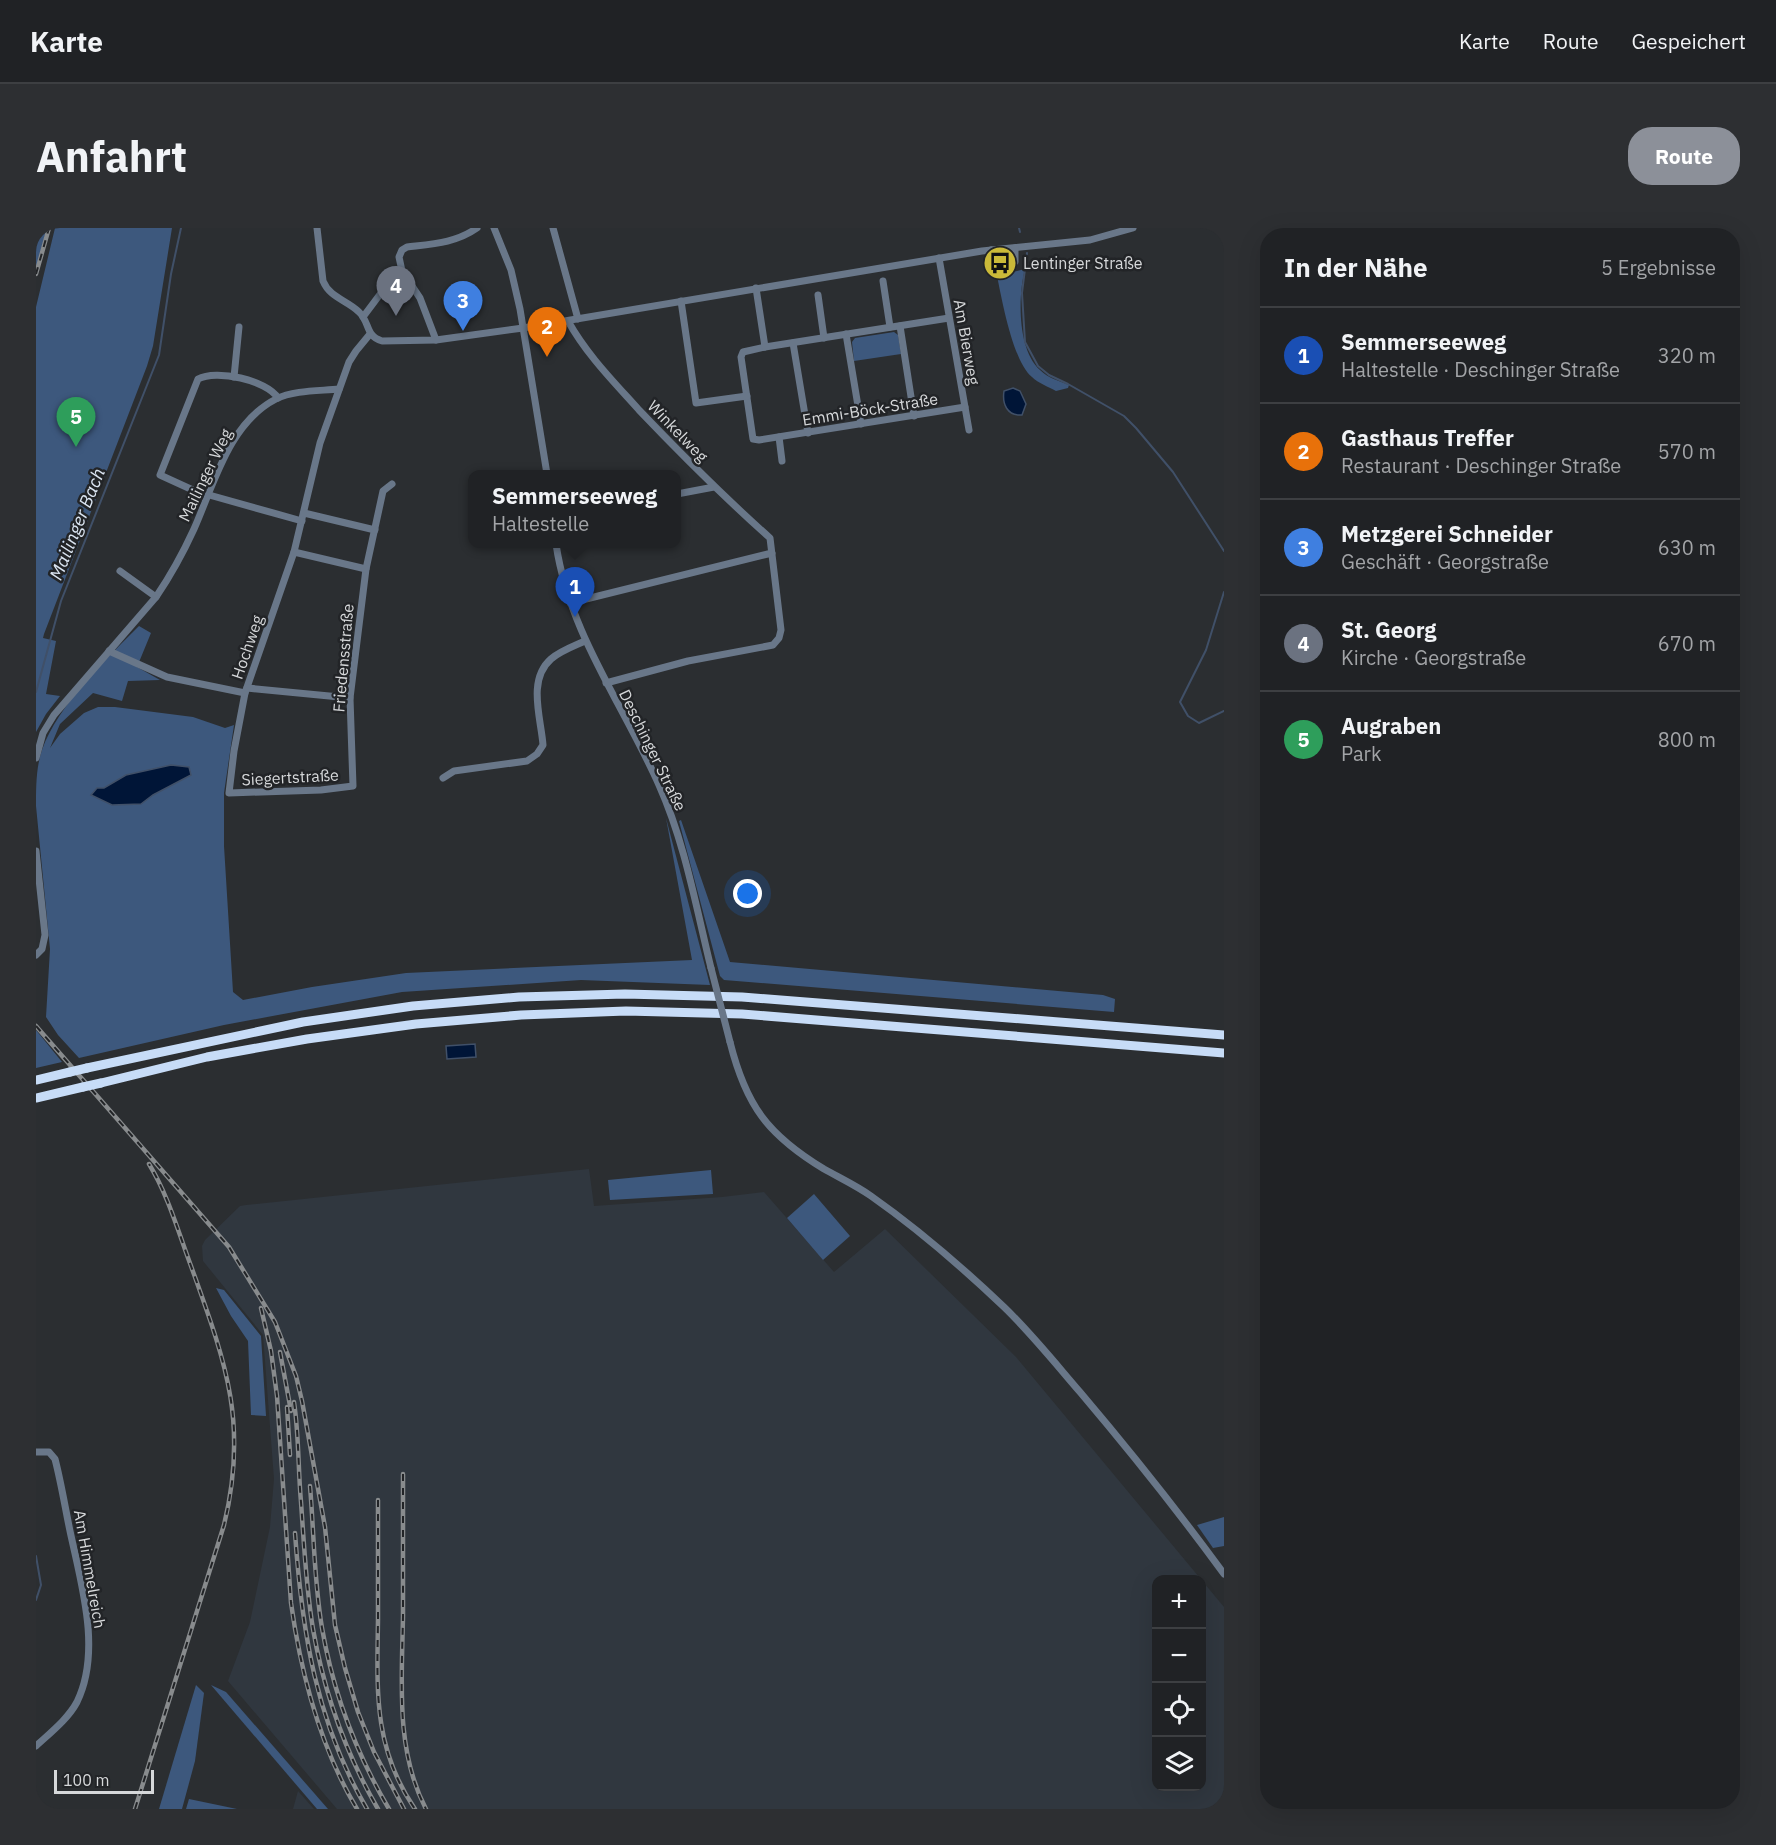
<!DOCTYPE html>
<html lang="de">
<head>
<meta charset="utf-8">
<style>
	body { margin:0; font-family:"IBM Plex Sans",sans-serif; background:#2d2f32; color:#f1f3f6 }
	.controls { position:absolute; right:18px; bottom:18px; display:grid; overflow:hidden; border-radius:12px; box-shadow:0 6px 24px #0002 }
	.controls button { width:54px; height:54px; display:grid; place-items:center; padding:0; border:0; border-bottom:2px solid #3d3f42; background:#202225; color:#f1f3f6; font:30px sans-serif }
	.scale { position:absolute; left:18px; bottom:15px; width:100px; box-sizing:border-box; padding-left:6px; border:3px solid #d6d8da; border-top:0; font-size:16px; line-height:21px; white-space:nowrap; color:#d6d8da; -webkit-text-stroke:4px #222427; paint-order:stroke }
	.you { position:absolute; left:712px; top:666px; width:21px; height:21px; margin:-15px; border:4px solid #fff; border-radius:50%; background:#1a73e8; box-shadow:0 0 0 9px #1a73e833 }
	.badge { display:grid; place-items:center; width:39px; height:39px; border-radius:50%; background:#8c9099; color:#fff; font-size:20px; font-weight:700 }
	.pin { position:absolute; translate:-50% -50px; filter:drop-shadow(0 2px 3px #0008) }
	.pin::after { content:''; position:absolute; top:32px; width:21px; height:18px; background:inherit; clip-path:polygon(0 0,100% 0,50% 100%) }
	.popup { position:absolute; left:432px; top:242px; width:213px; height:78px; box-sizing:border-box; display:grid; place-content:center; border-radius:12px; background:#202225; filter:drop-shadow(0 2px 4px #0005); font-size:20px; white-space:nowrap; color:#a2a4a7 }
	.popup b { font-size:22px; color:#f1f3f6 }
	.popup::after { content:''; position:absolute; left:50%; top:100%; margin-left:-12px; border:12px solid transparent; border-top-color:#202225 }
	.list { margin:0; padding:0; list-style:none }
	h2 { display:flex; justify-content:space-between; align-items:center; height:78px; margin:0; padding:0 24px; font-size:26px }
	h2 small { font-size:20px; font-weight:400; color:#a2a4a7 }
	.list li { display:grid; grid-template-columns:39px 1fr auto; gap:18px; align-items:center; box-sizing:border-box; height:96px; padding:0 24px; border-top:2px solid #3d3f42 }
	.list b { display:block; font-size:22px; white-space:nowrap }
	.list p { margin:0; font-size:20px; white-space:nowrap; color:#a2a4a7 }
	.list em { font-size:20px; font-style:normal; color:#a2a4a7 }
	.icon { flex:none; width:33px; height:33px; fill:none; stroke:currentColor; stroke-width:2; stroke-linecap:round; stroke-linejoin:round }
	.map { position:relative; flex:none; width:1188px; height:1581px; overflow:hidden; border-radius:24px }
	header { display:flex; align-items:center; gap:36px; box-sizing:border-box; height:84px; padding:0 30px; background:#202225; border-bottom:2px solid #3d3f42 }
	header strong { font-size:28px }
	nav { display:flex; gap:33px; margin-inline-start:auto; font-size:21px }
	.intro { display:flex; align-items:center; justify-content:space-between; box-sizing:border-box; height:144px; padding:0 36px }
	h1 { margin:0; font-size:42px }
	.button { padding:15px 27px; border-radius:24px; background:#8c9099; color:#fff; font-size:21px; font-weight:700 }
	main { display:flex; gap:36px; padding:0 36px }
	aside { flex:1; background:#202225; border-radius:24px; box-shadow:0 6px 24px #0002 }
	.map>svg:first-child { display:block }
	.built { fill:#30373f; fill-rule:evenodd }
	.green { fill:#3d587d }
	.water { fill:#001537; stroke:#405068; stroke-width:1.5 }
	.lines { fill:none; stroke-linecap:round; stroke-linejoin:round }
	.stream { stroke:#405068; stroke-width:2 }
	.minor { stroke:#697789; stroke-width:7 }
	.highway { stroke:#c7dcf7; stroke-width:9 }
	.rail-casing { stroke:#888b8d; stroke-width:4.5 }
	.rail { stroke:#222427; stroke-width:2; stroke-dasharray:7; stroke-linecap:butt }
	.minor-bridge { stroke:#697789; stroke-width:7 }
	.highway-bridge { stroke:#c7dcf7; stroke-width:9 }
	.labels { text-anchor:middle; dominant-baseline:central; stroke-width:5; stroke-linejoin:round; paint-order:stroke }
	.poi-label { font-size:16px; fill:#d6d8da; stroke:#222427; text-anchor:start }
	.street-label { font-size:16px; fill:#d6d8da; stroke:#222427 }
	.water-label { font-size:18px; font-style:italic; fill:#dbe5f2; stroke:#222427 }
</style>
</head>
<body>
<header>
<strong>Karte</strong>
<nav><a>Karte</a><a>Route</a><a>Gespeichert</a></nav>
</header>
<div class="intro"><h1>Anfahrt</h1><a class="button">Route</a></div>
<main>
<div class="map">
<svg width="1188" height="1581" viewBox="0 0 1188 1581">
	<rect width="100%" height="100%" fill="#2b2e31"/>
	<g class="built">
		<path d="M553 941 558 978 686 969 728 964 798 1044 849 1001 980 1129 1188 1379V1581H301L192 1453 214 1394 234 1299 238 1251 227 1107 167 1033 166 1018 169 1012 204 978 210 977ZM1120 1352H1166V1558H1120Z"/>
		<polygon points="262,1563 278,1581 257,1581"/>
	</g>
	<g class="green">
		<polygon points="4,0 11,0 0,41 0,13"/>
		<polygon points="19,0 136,0 117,118 111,138 8,406 7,410 20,413 10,466 24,468 10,486 0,504 0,79"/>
		<path d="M989 41C982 68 981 121 1004 142 1012 150 1023 153 1033 157L1032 160 1020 163C1013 159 1002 155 996 149 977 134 966 72 961 48Z"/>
		<polygon points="858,104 862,107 865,126 818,133 816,114 819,110"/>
		<path d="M103 398 115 405 101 439 124 452 92 453 86 473 57 465 24 496 14 520 24 506 48 485 62 479H79L157 489 189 500 198 497 188 565V618L197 764 207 772 276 759 370 745 656 732 630 590 674 757 545 752 366 764 188 797 43 830 22 807 10 789 14 721 0 578C0 560 0 539 6 522 22 477 69 432 103 398Z"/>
		<polygon points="645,592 694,734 1067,767 1079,771 1078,784 688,752 684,748 643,593"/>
		<polygon points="0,802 26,834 0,840"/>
		<polygon points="675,942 677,966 574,972 572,952"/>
		<polygon points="778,966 814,1008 787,1032 751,990"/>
		<polygon points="180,1060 188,1062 225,1108 230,1188 215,1187 212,1113 195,1088"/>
		<polygon points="1188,1289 1188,1318 1177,1320 1161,1297"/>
		<polygon points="160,1457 168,1465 159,1533 146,1581 123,1581"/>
		<polygon points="175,1457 190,1464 292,1581 281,1581"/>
		<polygon points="153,1571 201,1581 150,1581"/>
	</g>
	<g class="water">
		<path d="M977 160 984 163 990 176 986 187C971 188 966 176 968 163Z"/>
		<polygon points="135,537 153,539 155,547 117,567 105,576 76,577 55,567 61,560 68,560 90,547"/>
		<polygon points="439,816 440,829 411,831 410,818"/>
	</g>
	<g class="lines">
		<g class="stream">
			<polyline points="983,0 984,4"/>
			<polyline points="991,25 986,65 989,114 1002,138 1013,147 1032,156 1088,188 1100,200 1137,244 1188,323"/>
			<polyline points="1188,364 1170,422 1144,474 1152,488 1163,495 1188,483"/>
			<polyline points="0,464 25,373 123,127 135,46 145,0"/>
			<polyline points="0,1328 5,1357 0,1372"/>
		</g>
		<g class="minor">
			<path d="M281 0 287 53C294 70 311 72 323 84 334 94 329 108 346 113L400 112 487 100 946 23 1054 12 1097 0"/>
			<polyline points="458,0 475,42 484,81 511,246"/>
			<polyline points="517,0 542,91"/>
			<polyline points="955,22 960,32 972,39 979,34 979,20"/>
			<polyline points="903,30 933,202"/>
			<polyline points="366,43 384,70 400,112"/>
			<polyline points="847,53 854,99"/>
			<polyline points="720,60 729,119 707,124 705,129 717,211 723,212 929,179"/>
			<polyline points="782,67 788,110"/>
			<polyline points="645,73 660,175 711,168"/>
			<path d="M327 89 348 61 366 43 363 29 366 22 371 19C396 16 420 15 441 0"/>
			<path d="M532 93C551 127 577 153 603 182 645 226 688 269 734 310L745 402 743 410 737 417 652 433 570 455"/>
			<polyline points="864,98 878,188"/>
			<polyline points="334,106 320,123 313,134 284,215 258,324 209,465 198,523 193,565 285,562 317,558 314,470 330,341 347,263 356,256"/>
			<polyline points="810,106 825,196"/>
			<polyline points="757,115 772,205"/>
			<polyline points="729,119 913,90"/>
			<polyline points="198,149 203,99"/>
			<path d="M242 170C231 152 180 141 162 151L124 247 159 263 266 293"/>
			<polyline points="743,209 746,233"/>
			<polyline points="641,266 678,259"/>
			<polyline points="268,285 339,302"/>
			<path d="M520 316C533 405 587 476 623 557 649 615 660 679 675 740"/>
			<polyline points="258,324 330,341"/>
			<polyline points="84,343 120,369"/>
			<polyline points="534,375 736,325"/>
			<polyline points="73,423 131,449 209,465"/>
			<polyline points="211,460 314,470"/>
			<path d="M0 530 7 505 18 487 120 369C135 347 147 325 158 301 178 256 193 195 240 171 258 162 284 163 303 161"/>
			<path d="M407 550 418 543 491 533 501 526 507 517C505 490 491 452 515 431 524 423 538 418 549 413"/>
			<polyline points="0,623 9,707 6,721 0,727"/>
			<path d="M694 814C710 878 732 907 788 941 804 950 821 958 835 968 882 1001 927 1040 968 1079 995 1105 1019 1135 1044 1164 1094 1223 1142 1283 1188 1346"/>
			<path d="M0 1224H13L19 1231C25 1254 29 1279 34 1303 45 1355 66 1423 41 1474 32 1491 14 1505 0 1518"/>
		</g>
		<g class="highway">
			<polyline points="51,840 267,794 377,778 483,769 589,766 706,769 1188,807"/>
			<polyline points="0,852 34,844"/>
			<polyline points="65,855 171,829 271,811 380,796 485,787 590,783 706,786 1188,825"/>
			<polyline points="0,870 47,859"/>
		</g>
		<g class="rail-casing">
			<g id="rail">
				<polyline points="0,46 13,0"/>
				<polyline points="0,798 193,1019 239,1094 260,1148 266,1173 289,1299 299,1397 309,1440 322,1484 338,1524 368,1581"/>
				<path d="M225 1080 235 1123 241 1168 255 1375C265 1446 284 1519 321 1581"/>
				<polyline points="244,1124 255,1183"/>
				<path d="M258 1174C263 1207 262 1241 265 1274 268 1316 270 1360 277 1401 288 1464 310 1526 342 1581"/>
				<polyline points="251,1179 254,1227"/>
				<path d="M367 1246C367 1293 367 1340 367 1388 366 1452 359 1522 390 1581"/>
				<path d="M274 1258C278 1305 278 1354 286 1400 297 1464 320 1525 353 1581"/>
				<path d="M342 1272C342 1312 342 1352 342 1392 341 1462 337 1520 379 1581"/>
				<path d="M259 1305C266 1404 280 1494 331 1581"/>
				<path d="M99 1581 188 1297C213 1194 189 1133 155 1038 142 1003 132 967 113 936"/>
			</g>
		</g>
		<use href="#rail" class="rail"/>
		<polyline class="minor-bridge" points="675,740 694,814"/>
		<g class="highway-bridge">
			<polyline points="34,844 51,840"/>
			<polyline points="47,859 65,855"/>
		</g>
	</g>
	<defs>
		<g id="bus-disc" transform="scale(1.725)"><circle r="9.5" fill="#cbba39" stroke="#222427"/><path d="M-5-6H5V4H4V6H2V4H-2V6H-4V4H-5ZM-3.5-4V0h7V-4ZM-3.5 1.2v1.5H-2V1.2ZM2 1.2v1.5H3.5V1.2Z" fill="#111"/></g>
	</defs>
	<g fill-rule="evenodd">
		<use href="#bus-disc" x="964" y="35"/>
	</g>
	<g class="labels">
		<g class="poi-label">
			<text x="987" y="35">Lentinger Straße</text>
		</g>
		<g class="street-label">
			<text transform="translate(931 114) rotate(80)">Am Bierweg</text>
			<text transform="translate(834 181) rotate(-9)">Emmi-Böck-Straße</text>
			<text transform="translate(642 203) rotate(46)">Winkelweg</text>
			<text transform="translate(169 247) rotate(-64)">Mailinger Weg</text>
			<text transform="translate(211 419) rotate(-71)">Hochweg</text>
			<text transform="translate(307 430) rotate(-85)">Friedensstraße</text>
			<text transform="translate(617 522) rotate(64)">Deschinger Straße</text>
			<text transform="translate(254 549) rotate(-3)">Siegertstraße</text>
			<text transform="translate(54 1341) rotate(80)">Am Himmelreich</text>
		</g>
		<g class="water-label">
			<text transform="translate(41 296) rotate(-68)">Mailinger Bach</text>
		</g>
	</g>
</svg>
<div class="controls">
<button>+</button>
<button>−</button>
<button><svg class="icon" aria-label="locate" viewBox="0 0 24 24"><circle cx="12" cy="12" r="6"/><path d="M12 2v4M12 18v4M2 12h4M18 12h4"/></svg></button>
<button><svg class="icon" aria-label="layers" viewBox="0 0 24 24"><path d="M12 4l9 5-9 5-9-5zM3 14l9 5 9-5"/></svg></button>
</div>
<div class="scale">100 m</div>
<div class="you"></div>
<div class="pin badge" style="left:539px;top:389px;background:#1a4fb4">1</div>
<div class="popup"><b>Semmerseeweg</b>Haltestelle</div>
<div class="pin badge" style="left:511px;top:129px;background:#e8710a">2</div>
<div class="pin badge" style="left:427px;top:103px;background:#3f7fe0">3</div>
<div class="pin badge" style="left:360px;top:88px;background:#6b7280">4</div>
<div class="pin badge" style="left:40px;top:219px;background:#2e9e5b">5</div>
</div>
<aside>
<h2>In der Nähe<small>5 Ergebnisse</small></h2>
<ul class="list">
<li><span class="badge" style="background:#1a4fb4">1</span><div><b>Semmerseeweg</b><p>Haltestelle · Deschinger Straße</p></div><em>320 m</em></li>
<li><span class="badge" style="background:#e8710a">2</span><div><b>Gasthaus Treffer</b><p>Restaurant · Deschinger Straße</p></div><em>570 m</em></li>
<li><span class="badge" style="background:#3f7fe0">3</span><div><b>Metzgerei Schneider</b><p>Geschäft · Georgstraße</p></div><em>630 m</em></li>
<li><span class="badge" style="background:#6b7280">4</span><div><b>St. Georg</b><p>Kirche · Georgstraße</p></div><em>670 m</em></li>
<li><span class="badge" style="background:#2e9e5b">5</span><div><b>Augraben</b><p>Park</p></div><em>800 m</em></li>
</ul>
</aside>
</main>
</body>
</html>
